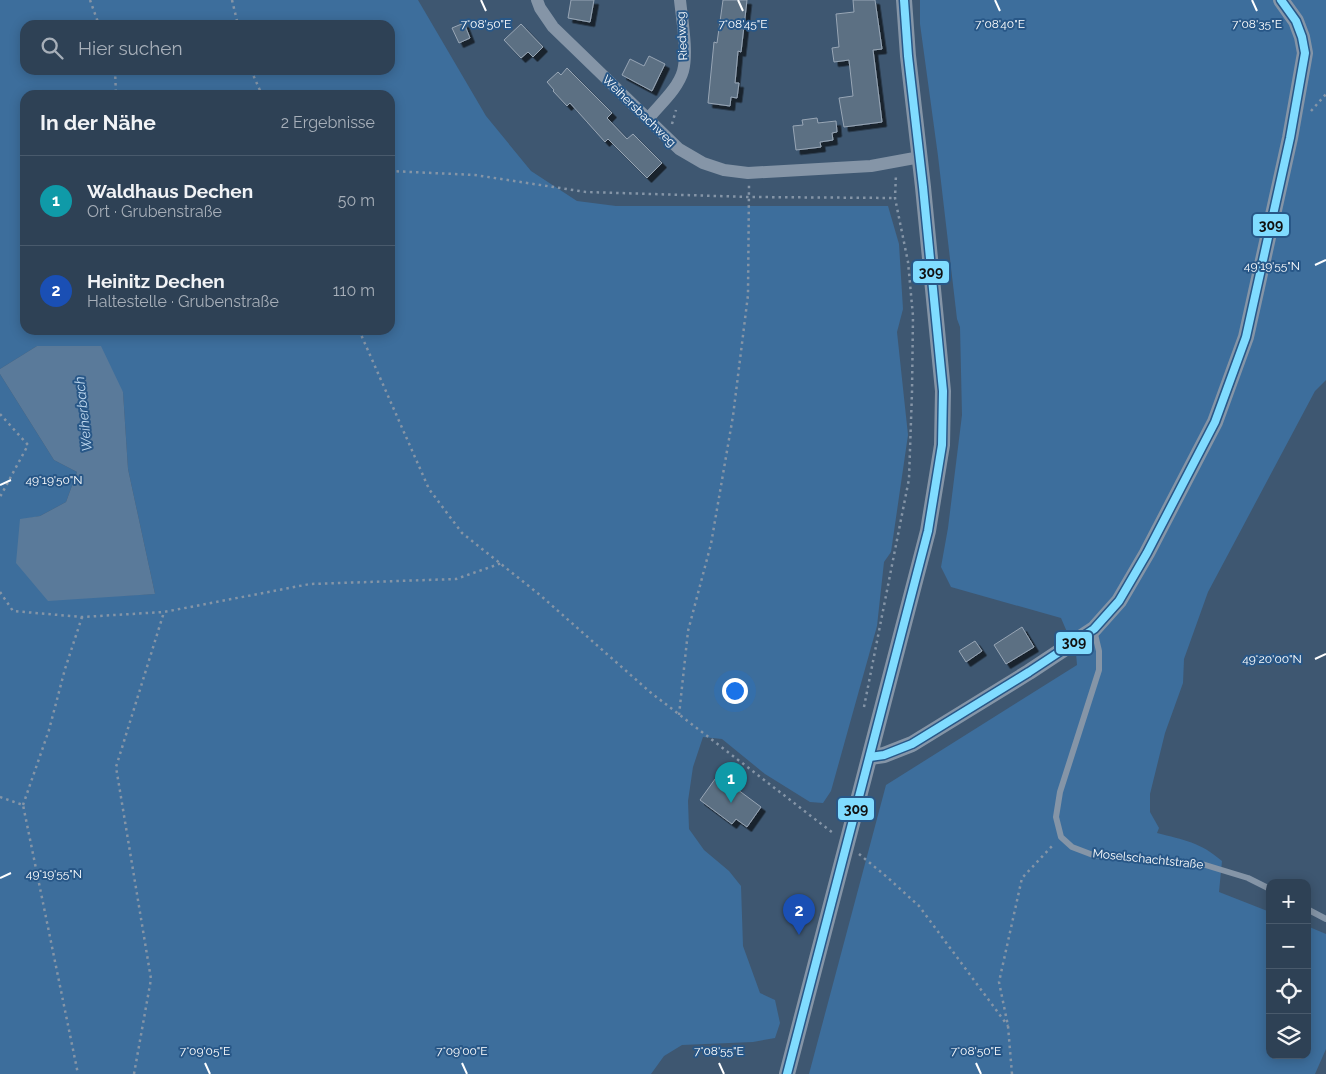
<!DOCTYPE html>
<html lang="de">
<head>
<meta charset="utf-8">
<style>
	body { margin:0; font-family:Raleway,sans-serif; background:#3a4c5f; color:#f1f3f6 }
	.controls { position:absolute; right:15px; bottom:15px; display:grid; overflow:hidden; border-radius:10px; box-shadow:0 2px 12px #0003 }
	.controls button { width:45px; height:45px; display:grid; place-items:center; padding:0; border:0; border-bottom:1px solid #495a6c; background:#2e4155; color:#f1f3f6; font:25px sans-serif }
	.you { position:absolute; left:734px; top:690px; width:18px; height:18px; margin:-12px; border:4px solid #fff; border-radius:50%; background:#1a73e8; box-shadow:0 0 0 8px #1a73e833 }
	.badge { display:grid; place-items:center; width:32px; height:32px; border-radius:50%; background:#bbc4cd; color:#fff; font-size:16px; font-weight:700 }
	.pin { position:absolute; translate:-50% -41px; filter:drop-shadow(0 1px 2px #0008) }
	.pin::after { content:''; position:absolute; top:26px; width:18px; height:15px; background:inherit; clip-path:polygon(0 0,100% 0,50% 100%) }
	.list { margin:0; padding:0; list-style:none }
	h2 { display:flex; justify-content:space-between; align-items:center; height:65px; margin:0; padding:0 20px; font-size:21px }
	h2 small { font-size:16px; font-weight:400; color:#a7afb9 }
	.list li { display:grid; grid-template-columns:32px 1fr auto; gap:15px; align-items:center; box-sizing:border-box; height:90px; padding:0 20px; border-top:1px solid #495a6c }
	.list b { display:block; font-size:19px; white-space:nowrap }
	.list p { margin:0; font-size:16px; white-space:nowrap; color:#a7afb9 }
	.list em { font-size:16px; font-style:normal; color:#a7afb9 }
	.icon { flex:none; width:28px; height:28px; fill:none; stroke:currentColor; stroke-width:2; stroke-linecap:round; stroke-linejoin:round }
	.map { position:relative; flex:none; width:1326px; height:1074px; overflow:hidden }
	.search { position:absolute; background:#2e4155; box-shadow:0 2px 12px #0003; left:20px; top:20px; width:375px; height:55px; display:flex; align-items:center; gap:12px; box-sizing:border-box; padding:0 18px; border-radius:15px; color:#a7afb9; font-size:19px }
	.panel { position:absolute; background:#2e4155; box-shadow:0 2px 12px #0003; left:20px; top:90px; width:375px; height:245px; border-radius:15px }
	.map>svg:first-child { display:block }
	.green { fill:#3d6e9c; fill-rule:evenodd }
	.water { fill:#5a7a9a }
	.building { fill:#5b6f83; stroke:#98a6b5; filter:url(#shadow) }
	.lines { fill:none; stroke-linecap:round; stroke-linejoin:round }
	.path { stroke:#8595a7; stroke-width:2.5; stroke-dasharray:2.5 4; stroke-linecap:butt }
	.service { stroke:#8595a7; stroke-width:6 }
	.minor { stroke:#8595a7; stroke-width:12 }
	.tertiary { stroke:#8595a7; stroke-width:16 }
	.bus-1-casing { stroke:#285787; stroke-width:11 }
	.bus-1 { stroke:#80dcff; stroke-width:8 }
	.ticks { fill:none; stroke:#fff; stroke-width:2 }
	.labels { text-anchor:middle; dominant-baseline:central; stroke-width:4; stroke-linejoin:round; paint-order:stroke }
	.street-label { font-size:12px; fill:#fff; stroke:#285787 }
	.water-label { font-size:14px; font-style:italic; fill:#bfd8ef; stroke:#285787 }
	.ticks-label { font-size:12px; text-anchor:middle; fill:#fff; stroke:#285787; stroke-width:4; stroke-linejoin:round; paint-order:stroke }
	.line-badge { stroke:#285787; stroke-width:2 }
	.pale-badge-label { font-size:14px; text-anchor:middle; font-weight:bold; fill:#111 }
</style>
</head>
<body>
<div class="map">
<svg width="1326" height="1074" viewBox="0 0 1326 1074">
	<defs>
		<filter id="shadow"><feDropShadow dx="4.5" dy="4.5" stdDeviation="0" flood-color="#0009"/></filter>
	</defs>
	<rect width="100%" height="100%" fill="#3e5771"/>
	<g class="green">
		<path d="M0 0H418L486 116 531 171 577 201 616 206H888L899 244 903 309 897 332 908 435 891 552 884 562 877 626 831 791 823 803 810 802 765 774 722 739 703 737 693 767 688 801 689 829 704 850 729 871 741 886 743 946 760 993 775 1000 780 1023 775 1038 753 1042 682 1045 664 1056 651 1074H0V374L54 460 77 472 66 502 40 516 20 520 114 596 155 594 128 469 123 392 37 346 0 369ZM25 25H390V70H25ZM25 95H390V330H25Z"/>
		<path d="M920 0H1326V380L1315 391 1208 592 1184 659 1183 683 1165 733 1150 794V812L1159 828 1157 833C1184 840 1200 842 1222 861L1219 892 1270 912V1055H1307V926L1326 934V1049L1315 1074H809L886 785 1077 665 1076 653 1061 618 951 587 941 567 948 528 962 415 960 327 957 319 938 156 920 24Z"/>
	</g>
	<polygon class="water" points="37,346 101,346 123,392 128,469 155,594 48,601 16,563 20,519 40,516 66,502 77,472 54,460 0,374 0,369"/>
	<g class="building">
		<polygon points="571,0 594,0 590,22 568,18"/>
		<polygon points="723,0 747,0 741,52 738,51 735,83 739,83 737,98 731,97 730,106 708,103 714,42 717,43"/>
		<polygon points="853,0 875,0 882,49 873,50 882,122 844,127 839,98 853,96 849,60 834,62 832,48 839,47 836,14 854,12"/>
		<polygon points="464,23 470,38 459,43 452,28"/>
		<polygon points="521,24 543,47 533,57 528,52 521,58 504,40"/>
		<polygon points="649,56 665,64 652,91 622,75 630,59 644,66"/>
		<polygon points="567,68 612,113 607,118 627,139 633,134 662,163 647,178 608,139 605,142 570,103 567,106 553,91 554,90 547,82 558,72 561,75"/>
		<polygon points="817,118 818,123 836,121 837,132 832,133 833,140 820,142 821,147 796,150 793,126 803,125 802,120"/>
		<polygon points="1022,627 1034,647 1006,664 994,645"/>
		<polygon points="975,641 982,651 966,662 959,651"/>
		<polygon points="718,775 761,807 747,827 736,819 732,824 700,800"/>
	</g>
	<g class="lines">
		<g class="path">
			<polyline points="90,0 99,25"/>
			<polyline points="232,0 238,25"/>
			<polyline points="115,70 116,95"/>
			<polyline points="251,70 262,95"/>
			<polyline points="1311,111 1326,94"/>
			<polyline points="672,124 676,110"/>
			<polyline points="390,171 475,175 586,192 750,197 895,198"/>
			<polyline points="359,330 429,489 462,533 540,595 650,692 833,833"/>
			<polyline points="0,414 28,445 0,497"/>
			<polyline points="0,592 13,611 82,617 164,612 310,584 456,579 502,563"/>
			<polyline points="864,707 909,479 912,392 913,316 908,262 895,198 896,174"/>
			<polyline points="679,715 688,631 711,544 733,416 748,295 749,185"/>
			<polyline points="0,797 23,805 78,1074"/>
			<polyline points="23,805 49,730 65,669 82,617"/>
			<polyline points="859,854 887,877 919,906 1008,1026"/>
			<polyline points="134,1074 151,979 116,767 164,612"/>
			<polyline points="1012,1074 1008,1026 999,982 1022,878 1054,844"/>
		</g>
		<g class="service">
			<polyline points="1094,630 1099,651 1099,670 1060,792 1056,817 1061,837 1072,847 1093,855 1202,864 1248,878 1270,889"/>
			<polyline points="1307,909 1326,919"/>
		</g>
		<g class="minor">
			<polyline points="537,0 540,8 553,27 679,149 703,163 724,170 748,173 871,166 920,157"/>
			<path d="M648 119C659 105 678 89 683 71 688 52 682 20 680 0"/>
		</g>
		<g class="tertiary">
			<polyline points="870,757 884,755 912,744 1029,672 1094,629 1119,601 1147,553 1215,422 1246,337 1290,138 1305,53 1302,37 1296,21 1281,0"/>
			<polyline points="787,1074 928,531 942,445 943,391 923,187 908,56 904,0"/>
		</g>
		<g class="bus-1-casing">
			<g id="bus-1">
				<polyline points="870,757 884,755 912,744 1029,672 1094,629 1119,601 1147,553 1215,422 1246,337 1290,138 1305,53 1302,37 1296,21 1281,0"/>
				<polyline points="787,1074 928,531 942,445 943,391 923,187 908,56 904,0"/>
			</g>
		</g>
		<use href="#bus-1" class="bus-1"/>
	</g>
	<path class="ticks" d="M481 0 486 11M738 0 743 11M995 0 1000 11M1252 0 1257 11M1315 265 1326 260M0 485 11 480M1315 659 1326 654M0 878 11 873M205 1063 210 1074M462 1063 467 1074M719 1063 724 1074M976 1063 981 1074"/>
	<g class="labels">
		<g class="street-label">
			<text transform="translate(682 36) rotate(-93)">Riedweg</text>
			<text transform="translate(639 111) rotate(44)">Weihersbachweg</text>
			<text transform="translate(1148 859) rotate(6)">Moselschachtstraße</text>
		</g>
		<g class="water-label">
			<text transform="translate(83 414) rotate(-96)">Weiherbach</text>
		</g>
	</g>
	<g class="ticks-label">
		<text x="486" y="28">7°08'50"E</text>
		<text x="743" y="28">7°08'45"E</text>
		<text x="1000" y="28">7°08'40"E</text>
		<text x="1257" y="28">7°08'35"E</text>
		<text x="1272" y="270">49°19'55"N</text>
		<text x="54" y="484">49°19'50"N</text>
		<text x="1272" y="663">49°20'00"N</text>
		<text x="54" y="878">49°19'55"N</text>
		<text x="205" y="1055">7°09'05"E</text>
		<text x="462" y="1055">7°09'00"E</text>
		<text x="719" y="1055">7°08'55"E</text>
		<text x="976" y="1055">7°08'50"E</text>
	</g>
	<g class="line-badge">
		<rect x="1252" y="213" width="38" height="24" rx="5" fill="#80dcff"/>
		<rect x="912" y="260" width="38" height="24" rx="5" fill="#80dcff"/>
		<rect x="1055" y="631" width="38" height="24" rx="5" fill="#80dcff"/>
		<rect x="837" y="797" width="38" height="24" rx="5" fill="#80dcff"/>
	</g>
	<g class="pale-badge-label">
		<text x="1271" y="230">309</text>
		<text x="931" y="277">309</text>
		<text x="1074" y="647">309</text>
		<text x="856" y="814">309</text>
	</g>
</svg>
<div class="controls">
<button>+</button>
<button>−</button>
<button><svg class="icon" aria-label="locate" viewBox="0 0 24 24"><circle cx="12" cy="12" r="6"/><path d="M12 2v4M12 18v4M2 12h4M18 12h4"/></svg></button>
<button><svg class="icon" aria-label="layers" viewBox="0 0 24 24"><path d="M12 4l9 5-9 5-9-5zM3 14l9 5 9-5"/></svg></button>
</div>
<div class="you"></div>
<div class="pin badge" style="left:731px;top:803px;background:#0f9aa8">1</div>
<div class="pin badge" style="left:799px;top:935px;background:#1a4fb4">2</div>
<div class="search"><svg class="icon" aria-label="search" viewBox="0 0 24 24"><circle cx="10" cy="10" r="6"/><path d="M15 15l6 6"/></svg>Hier suchen</div>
<section class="panel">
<h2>In der Nähe<small>2 Ergebnisse</small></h2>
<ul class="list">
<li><span class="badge" style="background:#0f9aa8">1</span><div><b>Waldhaus Dechen</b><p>Ort · Grubenstraße</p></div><em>50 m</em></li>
<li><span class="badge" style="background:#1a4fb4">2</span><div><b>Heinitz Dechen</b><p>Haltestelle · Grubenstraße</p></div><em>110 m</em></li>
</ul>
</section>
</div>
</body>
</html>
